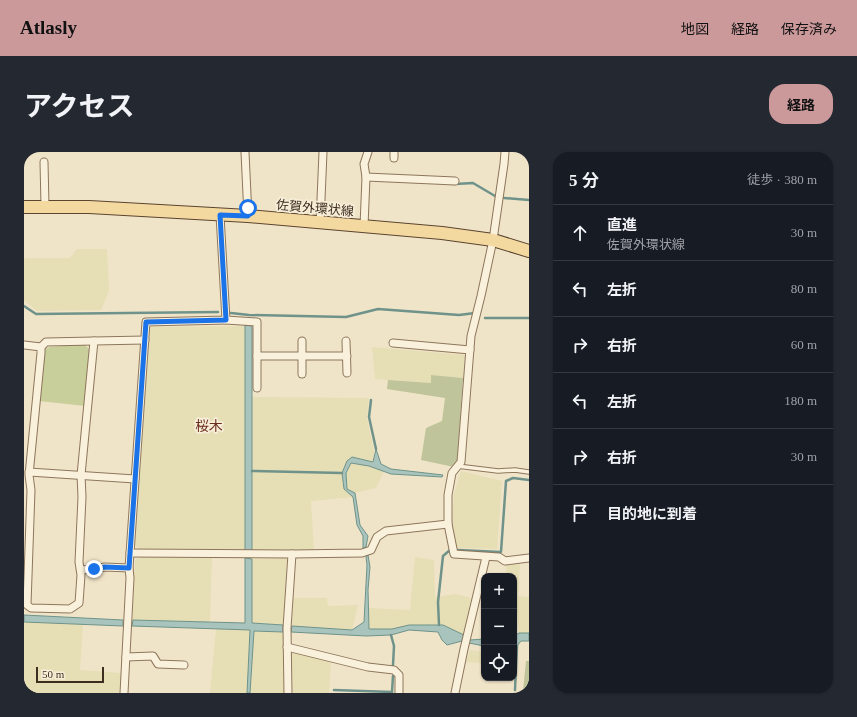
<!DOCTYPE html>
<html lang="ja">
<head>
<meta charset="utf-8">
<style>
	body { margin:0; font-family:"Times New Roman","Noto Sans JP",serif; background:#242831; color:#f1f3f6 }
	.controls { position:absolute; right:12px; bottom:12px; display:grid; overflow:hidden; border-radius:8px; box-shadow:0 1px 3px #0004 }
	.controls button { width:36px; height:36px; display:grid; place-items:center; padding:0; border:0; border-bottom:1px solid #363941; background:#171b24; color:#f1f3f6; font:20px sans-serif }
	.scale { position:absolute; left:12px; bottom:10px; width:68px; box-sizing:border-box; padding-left:4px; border:2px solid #3d2e20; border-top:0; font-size:11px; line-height:14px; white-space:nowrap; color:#3d2e20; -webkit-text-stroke:3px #f7eed8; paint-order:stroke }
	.stop { position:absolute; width:12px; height:12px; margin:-9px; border:3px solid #1a73e8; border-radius:50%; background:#fff }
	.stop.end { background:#1a73e8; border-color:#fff; box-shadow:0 1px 4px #0008 }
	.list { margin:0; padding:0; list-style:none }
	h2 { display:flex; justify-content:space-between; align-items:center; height:52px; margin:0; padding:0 16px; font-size:17px }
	h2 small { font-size:13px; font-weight:400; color:#9ea1a6 }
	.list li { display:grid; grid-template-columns:26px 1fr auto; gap:12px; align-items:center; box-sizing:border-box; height:56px; padding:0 16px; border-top:1px solid #363941 }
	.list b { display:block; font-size:15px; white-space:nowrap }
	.list p { margin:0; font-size:13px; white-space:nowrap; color:#9ea1a6 }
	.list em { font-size:13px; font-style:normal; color:#9ea1a6 }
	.icon { flex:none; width:22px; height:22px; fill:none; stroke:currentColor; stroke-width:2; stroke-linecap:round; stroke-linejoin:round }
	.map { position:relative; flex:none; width:505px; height:541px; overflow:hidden; border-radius:16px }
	header { display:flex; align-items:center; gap:24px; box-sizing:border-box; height:56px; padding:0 20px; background:#cc999b; color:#111 }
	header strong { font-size:19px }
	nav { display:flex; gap:22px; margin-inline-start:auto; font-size:14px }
	.intro { display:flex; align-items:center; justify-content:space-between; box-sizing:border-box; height:96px; padding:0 24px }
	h1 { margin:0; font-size:28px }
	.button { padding:10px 18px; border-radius:16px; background:#cc999b; color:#111; font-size:14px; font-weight:700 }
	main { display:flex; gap:24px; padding:0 24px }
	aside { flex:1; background:#171b24; border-radius:16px; box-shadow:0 1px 3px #0004 }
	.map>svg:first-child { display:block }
	.farmland { fill:#e6deb5 }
	.green { fill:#c9cf9b }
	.cemetery { fill:#bfc49a }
	.water { fill:#a9c4bc; stroke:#6f938a }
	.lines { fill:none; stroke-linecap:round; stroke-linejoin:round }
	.stream { stroke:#6f938a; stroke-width:2.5 }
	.service-casing { stroke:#8d765c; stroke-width:5.5 }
	.minor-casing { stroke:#8d765c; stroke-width:9 }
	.primary-casing { stroke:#5b4430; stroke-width:14 }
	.service { stroke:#faf1dc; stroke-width:3.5 }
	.minor { stroke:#faf1dc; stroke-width:7 }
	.primary { stroke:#f3d9a0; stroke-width:12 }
	.route { stroke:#1a73e8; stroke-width:5 }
	.labels { text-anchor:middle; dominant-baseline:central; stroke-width:3.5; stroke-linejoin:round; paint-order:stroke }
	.street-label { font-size:13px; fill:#3d2e20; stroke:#f7eed8 }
	.neighbourhood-label { font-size:14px; fill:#6b2e1e; stroke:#f7eed8 }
</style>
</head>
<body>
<header>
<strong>Atlasly</strong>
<nav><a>地図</a><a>経路</a><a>保存済み</a></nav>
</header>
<div class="intro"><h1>アクセス</h1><a class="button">経路</a></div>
<main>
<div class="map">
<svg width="505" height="541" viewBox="0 0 505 541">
	<rect width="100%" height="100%" fill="#f0e4c8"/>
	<g class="farmland">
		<polygon points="53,97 83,97 85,139 77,158 13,159 0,148 0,108 1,106 46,106"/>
		<polygon points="228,174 228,245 345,246 343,266 350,299 349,310 328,305 318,321 320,337 329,345 287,349 290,399 115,397 111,393 126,175"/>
		<polygon points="348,195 441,203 439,226 407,223 407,231 351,227"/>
		<polygon points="328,311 345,314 360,319 352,336 331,341 323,337 322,321"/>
		<polygon points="437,319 478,329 473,397 431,396 428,373 430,342"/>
		<polygon points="117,405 188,405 186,470 221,471 221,406 228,407 263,406 259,480 260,541 186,541 192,477 108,474 111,408"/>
		<polygon points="391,405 410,408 411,445 432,442 447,446 440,483 419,473 385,473 368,477 345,477 344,456 386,458"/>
		<polygon points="496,412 494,444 505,445 505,481 495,481 492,448 490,448 490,424 482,424 482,413"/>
		<polygon points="269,446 303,446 304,454 334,453 328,478 268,474"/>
		<polygon points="0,470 59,472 56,518 97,521 95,541 0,541"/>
		<polygon points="446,498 460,500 460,511 442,510"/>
		<polygon points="267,500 307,510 305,541 269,541"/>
	</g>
	<polygon class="green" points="60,192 67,199 61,254 15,249 21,197 26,195"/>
	<g class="cemetery">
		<polygon points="407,223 439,226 433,311 430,315 397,308 402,276 418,269 421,246 363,237 364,228 407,231"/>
		<polygon points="502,509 505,509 505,540 499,539"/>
	</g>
	<g class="water">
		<polygon points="221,173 228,174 228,398 221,399"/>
		<polygon points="352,297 357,312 367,317 419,323 418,325 367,322 345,314 327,311 322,321 323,337 331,341 336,373 344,384 342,395 339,396 339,384 333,373 329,345 320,337 318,321 323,309 328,305 349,310"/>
		<polygon points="344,403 346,415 344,438 345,477 368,477 385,473 419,473 440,483 438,489 423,493 418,488 414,480 385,478 367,483 342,484 267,480 268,474 328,478 340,470 343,413 342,405"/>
		<polygon points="221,406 228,407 228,471 259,473 259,480 230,479 226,541 223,541 226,478 108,474 109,468 221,471"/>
		<polygon points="0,463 99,468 99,474 0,470"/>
		<polygon points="495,481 505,481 505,489 497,489 493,494 490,494 490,484"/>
		<polygon points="460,487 460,494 445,491 446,488"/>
	</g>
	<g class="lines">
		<g class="stream">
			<polyline points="431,32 449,31 471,44"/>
			<polyline points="480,46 505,48"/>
			<polyline points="0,154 12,162 194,160"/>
			<polyline points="207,161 225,163 322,165 354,157 435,163 451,161"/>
			<polyline points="461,166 505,166"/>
			<polyline points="347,248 345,265 352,297"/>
			<polyline points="228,319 318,321"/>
			<polyline points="434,398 477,400 482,329 489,326 505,328"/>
			<polyline points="415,473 414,450 419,404 426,398"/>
			<polyline points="367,483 370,494 369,513"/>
			<polyline points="310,538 368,540"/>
			<polyline points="491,538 493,494"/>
			<polyline points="368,540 369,524"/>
		</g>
		<g class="service-casing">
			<polyline id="service" points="433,314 474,319 491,318 505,320"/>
		</g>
		<g class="minor-casing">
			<g id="minor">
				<polyline points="221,0 224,64"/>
				<polyline points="481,0 480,12 469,88 457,144 447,184 437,310 428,321 424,343 424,372 430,402 475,405 481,409 505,406"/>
				<polyline points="370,6 370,0"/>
				<polyline points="20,10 21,54"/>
				<polyline points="342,25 431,29"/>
				<polyline points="296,71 299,0"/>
				<polyline points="340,74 342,25 340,12 344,0"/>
				<polyline points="202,168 233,170 233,236"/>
				<polyline points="322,189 323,221"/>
				<polyline points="369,191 446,198"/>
				<polyline points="0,193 17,195 17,201 5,323 7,338 3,453 7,456 46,457 55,451 57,423 55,410 58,345 57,323 70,189 121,188"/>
				<polyline points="17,195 22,190 70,189"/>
				<polyline points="233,204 323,204"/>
				<polyline points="278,222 278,189"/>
				<polyline points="5,320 111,327"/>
				<polyline points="106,401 268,402 338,401 347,398 353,385 362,379 424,372"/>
				<polyline points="57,418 70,417 81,415 105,416"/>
				<polyline points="263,495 344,515 370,518 375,523 375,541"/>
				<polyline points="102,505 129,504 134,512 160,513"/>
				<polyline points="100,541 106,426 105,416 122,170 202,168 196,63"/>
				<polyline points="264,541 263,476 268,402"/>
				<polyline points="431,541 440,497 462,405"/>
			</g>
		</g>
		<g class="primary-casing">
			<polyline id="primary" points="0,55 65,55 224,64 418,81 469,88 505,99"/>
		</g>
		<use href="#service" class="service"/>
		<use href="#minor" class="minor"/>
		<use href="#primary" class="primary"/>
	</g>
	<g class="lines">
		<polyline class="route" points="70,417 81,415 105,416 122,170 202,168 196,63 224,64 224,56"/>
	</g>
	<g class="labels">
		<g class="street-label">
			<text transform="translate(291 56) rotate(5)">佐賀外環状線</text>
		</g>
		<g class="neighbourhood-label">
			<text x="185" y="274">桜木</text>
		</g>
	</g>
</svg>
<div class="controls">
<button>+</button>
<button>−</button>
<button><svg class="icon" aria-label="locate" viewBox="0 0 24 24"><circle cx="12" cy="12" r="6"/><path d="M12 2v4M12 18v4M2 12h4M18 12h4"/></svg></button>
</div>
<div class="scale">50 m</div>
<div class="stop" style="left:224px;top:56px"></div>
<div class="stop end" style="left:70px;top:417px"></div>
</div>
<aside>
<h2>5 分<small>徒歩 · 380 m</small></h2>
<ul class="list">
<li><svg class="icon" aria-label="ahead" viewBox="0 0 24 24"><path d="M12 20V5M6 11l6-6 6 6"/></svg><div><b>直進</b><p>佐賀外環状線</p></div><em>30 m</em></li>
<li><svg class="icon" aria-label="left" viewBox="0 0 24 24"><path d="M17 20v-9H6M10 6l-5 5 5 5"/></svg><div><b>左折</b></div><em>80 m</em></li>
<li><svg class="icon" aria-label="right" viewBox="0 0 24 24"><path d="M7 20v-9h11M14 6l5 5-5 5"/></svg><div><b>右折</b></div><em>60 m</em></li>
<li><svg class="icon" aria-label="left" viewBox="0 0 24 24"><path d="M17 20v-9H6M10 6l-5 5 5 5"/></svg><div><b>左折</b></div><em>180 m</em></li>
<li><svg class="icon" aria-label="right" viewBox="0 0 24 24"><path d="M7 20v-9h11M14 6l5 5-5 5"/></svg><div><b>右折</b></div><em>30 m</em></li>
<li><svg class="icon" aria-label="arrive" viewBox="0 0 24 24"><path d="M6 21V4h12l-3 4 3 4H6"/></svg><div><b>目的地に到着</b></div></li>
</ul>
</aside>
</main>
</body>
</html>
